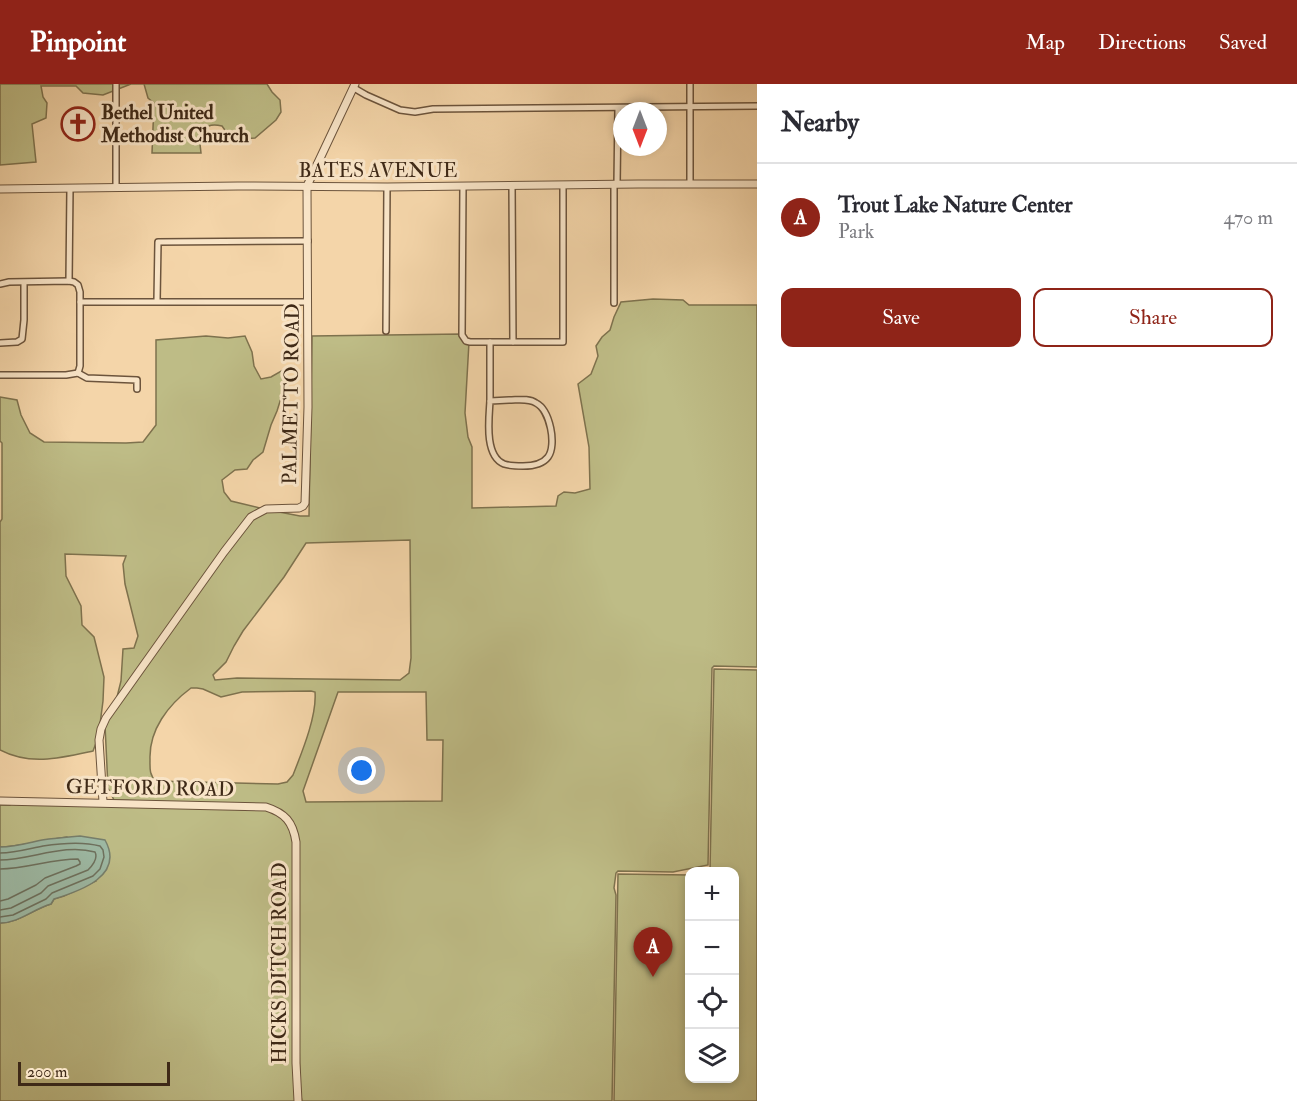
<!DOCTYPE html>
<html lang="en">
<head>
<meta charset="utf-8">
<style>
	body { margin:0; font-family:"IM FELL Double Pica",serif; background:#f7f7f7; color:#2b2b33 }
	.controls { position:absolute; right:18px; bottom:18px; display:grid; overflow:hidden; border-radius:12px; box-shadow:0 3px 9px #0003 }
	.controls button { width:54px; height:54px; display:grid; place-items:center; padding:0; border:0; border-bottom:2px solid #e1e1e2; background:#fff; color:#2b2b33; font:30px sans-serif }
	.compass { position:absolute; left:613px; top:18px; width:54px; height:54px; border-radius:50%; background:#fff; box-shadow:0 3px 9px #0003; rotate:180deg }
	.scale { position:absolute; left:18px; bottom:15px; width:152px; box-sizing:border-box; padding-left:6px; border:3px solid #3e2917; border-top:0; font-size:16px; line-height:21px; white-space:nowrap; color:#3e2917; -webkit-text-stroke:4px #f8e4c7; paint-order:stroke }
	.you { position:absolute; left:362px; top:687px; width:21px; height:21px; margin:-15px; border:4px solid #fff; border-radius:50%; background:#1a73e8; box-shadow:0 0 0 9px #1a73e833 }
	.badge { display:grid; place-items:center; width:39px; height:39px; border-radius:50%; background:#8f2418; color:#fff; font-size:20px; font-weight:700 }
	.pin { position:absolute; translate:-50% -50px; filter:drop-shadow(0 2px 3px #0008) }
	.pin::after { content:''; position:absolute; top:32px; width:21px; height:18px; background:inherit; clip-path:polygon(0 0,100% 0,50% 100%) }
	.list { margin:0; padding:0; list-style:none }
	h2 { display:flex; justify-content:space-between; align-items:center; height:78px; margin:0; padding:0 24px; font-size:26px }
	h2 small { font-size:20px; font-weight:400; color:#7c7c81 }
	.list li { display:grid; grid-template-columns:39px 1fr auto; gap:18px; align-items:center; box-sizing:border-box; height:108px; padding:0 24px; border-top:2px solid #e1e1e2 }
	.list b { display:block; font-size:22px; white-space:nowrap }
	.list p { margin:0; font-size:20px; white-space:nowrap; color:#7c7c81 }
	.list em { font-size:20px; font-style:normal; color:#7c7c81 }
	.actions { display:flex; gap:12px; padding:18px 24px }
	.actions a { flex:1; padding:14px 0; border:2px solid #8f2418; border-radius:12px; text-align:center; font-size:21px; color:#8f2418 }
	.actions .main { background:#8f2418; color:#fff }
	.icon { flex:none; width:33px; height:33px; fill:none; stroke:currentColor; stroke-width:2; stroke-linecap:round; stroke-linejoin:round }
	.map { position:relative; flex:none; width:757px; height:1017px; overflow:hidden }
	header { display:flex; align-items:center; gap:36px; box-sizing:border-box; height:84px; padding:0 30px; background:#8f2418; color:#fff }
	header strong { font-size:28px }
	nav { display:flex; gap:33px; margin-inline-start:auto; font-size:21px }
	main { display:flex }
	aside { flex:1; background:#fff }
	.map>svg:first-child { display:block }
	.green { fill:#bebc86; stroke:#7e724e; stroke-width:1.5; fill-rule:evenodd }
	.water { fill:#9db9a4; stroke:#777f6c; stroke-width:1.5 }
	.lines { fill:none; stroke-linecap:round; stroke-linejoin:round }
	.shore { stroke:#6e715e; stroke-width:1.5 }
	.minor-casing { stroke:#6c543c; stroke-width:8 }
	.tertiary-casing { stroke:#6c543c; stroke-width:9 }
	.minor { stroke:#f8e4c7; stroke-width:5 }
	.tertiary { stroke:#f8e4c7; stroke-width:7 }
	.labels { text-anchor:middle; dominant-baseline:central; stroke-width:6; stroke-linejoin:round; paint-order:stroke }
	.poi-label { font-size:20px; font-weight:bold; fill:#3e2917; stroke:#f8e4c7; text-anchor:start }
	.street-label { font-size:20px; fill:#3e2917; stroke:#f8e4c7 }
</style>
</head>
<body>
<header>
<strong>Pinpoint</strong>
<nav><a>Map</a><a>Directions</a><a>Saved</a></nav>
</header>
<main>
<div class="map">
<svg width="757" height="1017" viewBox="0 0 757 1017">
	<rect width="100%" height="100%" fill="#f4d5a9"/>
	<filter id="stains"><feTurbulence type="fractalNoise" baseFrequency=".00333" numOctaves="4"/><feColorMatrix values="0 0 0 0 .2 0 0 0 0 .09 0 0 0 0 .02 0 0 0 .5 -.17"/></filter>
	<radialGradient id="worn" r=".72"><stop offset=".6" stop-color="#630" stop-opacity="0"/><stop offset="1" stop-color="#630" stop-opacity=".3"/></radialGradient>
	<g class="green">
		<path d="M0 0H267L272 8 280 16 281 28 276 36 255 54 239 55 227 49 222 42C210 39 206 42 199 51L201 69H152L154 19 148 14 144 0H131L103 11 83 9 76 2H41L43 13 47 19 46 34 32 40 36 78 0 81Z"/>
		<path d="M653 215 683 216 689 221H757V583L714 582 712 584 708 781 673 788 618 787 616 789 614 804 616 811 612 1017H302L300 1008 295 742C288 730 280 725 267 721L114 716 108 704 105 641 108 635 226 470 252 435 266 428 274 427 300 432H309L312 252 462 250 469 258 465 329 468 353 472 363V424L556 422 558 412 564 408 575 409 590 405 589 363 578 300 591 290 598 272 596 262 602 253 610 246 614 233 621 218ZM410 456 411 574 409 589 400 596 237 594 215 596 213 591 226 578 234 562 243 547 284 493 306 459ZM191 604H197L203 605 221 613 242 608 311 607 315 608C317 632 302 668 293 691L287 698 278 700 156 697C149 691 150 684 150 675 149 646 168 621 191 604ZM338 608H426L427 656H443L442 717 306 718 303 707Z"/>
		<path d="M206 252 228 254 245 252 252 268 254 282 261 295 271 293 283 286 287 295 277 327 271 341 263 368 253 376 247 385 235 386 222 396 224 408 231 417 260 424 249 431 117 613 121 597 123 565 134 564 138 552 125 500 123 480 126 472 65 470 66 492 81 522 82 541 94 553 104 593 103 617 100 640 96 659 93 667C61 674 30 682 0 666V438L2 435V359L0 357V313L17 316 21 331 30 349 44 358 126 359 143 358 156 341V256Z"/>
		<polygon points="714,585 757,586 757,1017 614,1017 618,790 689,791 690,994 734,994 734,788 710,787"/>
		<path d="M10 720 266 726C285 732 289 739 293 758L295 1017H0V839C19 839 33 825 51 820L54 815 64 812 96 797 67 753C45 756 23 762 0 763V721H10Z"/>
	</g>
	<path class="water" d="M80 752 105 756C125 792 80 807 54 815L51 820C33 825 19 839 0 839V763C15 763 28 759 42 756 55 754 68 753 80 752Z"/>
	<g class="lines">
		<g class="shore">
			<path d="M0 769C15 769 28 765 43 762 62 759 82 757 100 762L103 766 104 773 100 785 93 792 52 809 46 815 13 831 0 833"/>
			<path d="M0 776C31 776 64 759 95 768 98 774 93 781 88 786L48 802 41 809 11 824 0 826"/>
			<path d="M0 785C26 785 51 775 78 775L80 778V780L76 782 45 794 36 801 8 815 0 817"/>
		</g>
		<g class="minor-casing">
			<g id="minor">
				<polyline points="116,0 116,103"/>
				<polyline points="690,0 690,100"/>
				<polyline points="354,4 366,11 400,26 415,28 433,25 757,22"/>
				<polyline points="617,100 618,24"/>
				<polyline points="512,101 513,258"/>
				<polyline points="463,102 462,251 466,257 470,258 563,258 563,101"/>
				<polyline points="69,197 70,104"/>
				<polyline points="0,200 9,198 69,197 74,198 78,201 80,208 80,282 78,289"/>
				<polyline points="157,217 158,158 308,157"/>
				<polyline points="80,218 308,218"/>
				<polyline points="614,219 614,100"/>
				<polyline points="386,247 387,103"/>
				<polyline points="0,259 17,258 22,255 24,236 24,199"/>
				<polyline points="0,291 66,291 78,289 87,294 137,296 137,305"/>
				<path d="M509 316C518 316 529 314 536 319 550 326 557 361 548 373 542 381 532 382 523 382 517 382 510 382 504 380 484 372 489 334 490 317Z"/>
				<polyline points="490,317 490,258"/>
			</g>
		</g>
		<g class="tertiary-casing">
			<g id="tertiary">
				<polyline points="0,105 238,102 387,103 638,100 757,100"/>
				<path d="M0 717 266 723C285 729 293 738 296 758V979L298 1017"/>
				<polyline points="103,718 99,656 101,645 106,634 224,468 251,433 266,425 299,424 303,422 305,419 308,323 307,102 355,0"/>
			</g>
		</g>
		<use href="#minor" class="minor"/>
		<use href="#tertiary" class="tertiary"/>
	</g>
	<defs>
		<g id="church-ring" transform="scale(1.725)"><circle r="9.5" fill="#f8e4c7" stroke="#8f2418" stroke-width="1.5"/><path d="M-1.2-6h2.4v3.5h3.3v2.4h-3.3V6h-2.4V-.1h-3.3v-2.4h3.3Z" fill="#8f2418"/></g>
	</defs>
	<g fill-rule="evenodd">
		<use href="#church-ring" x="78" y="40"/>
	</g>
	<g class="labels">
		<g class="poi-label">
			<text x="101" y="28">Bethel United<tspan x="101" dy="23">Methodist Church</tspan></text>
		</g>
		<g class="street-label">
			<text x="378" y="86">BATES AVENUE</text>
			<text transform="translate(291 310) rotate(-89)">PALMETTO ROAD</text>
			<text transform="translate(150 704) rotate(1)">GETFORD ROAD</text>
			<text transform="translate(279 879) rotate(-90)">HICKS DITCH ROAD</text>
		</g>
	</g>
	<rect width="100%" height="100%" filter="url(#stains)"/>
	<rect width="100%" height="100%" fill="url(#worn)"/>
</svg>
<div class="controls">
<button>+</button>
<button>−</button>
<button><svg class="icon" aria-label="locate" viewBox="0 0 24 24"><circle cx="12" cy="12" r="6"/><path d="M12 2v4M12 18v4M2 12h4M18 12h4"/></svg></button>
<button><svg class="icon" aria-label="layers" viewBox="0 0 24 24"><path d="M12 4l9 5-9 5-9-5zM3 14l9 5 9-5"/></svg></button>
</div>
<svg class="compass" viewBox="-18 -18 36 36"><path d="M0-13l5 13h-10z" fill="#e53935"/><path d="M0 13l5-13h-10z" fill="#7c7c81"/></svg>
<div class="scale">200 m</div>
<div class="you"></div>
<div class="pin badge" style="left:653px;top:893px">A</div>
</div>
<aside>
<h2>Nearby<small></small></h2>
<ul class="list">
<li><span class="badge">A</span><div><b>Trout Lake Nature Center</b><p>Park</p></div><em>470 m</em></li>
</ul>
<div class="actions"><a class="main">Save</a><a>Share</a></div>
</aside>
</main>
</body>
</html>
